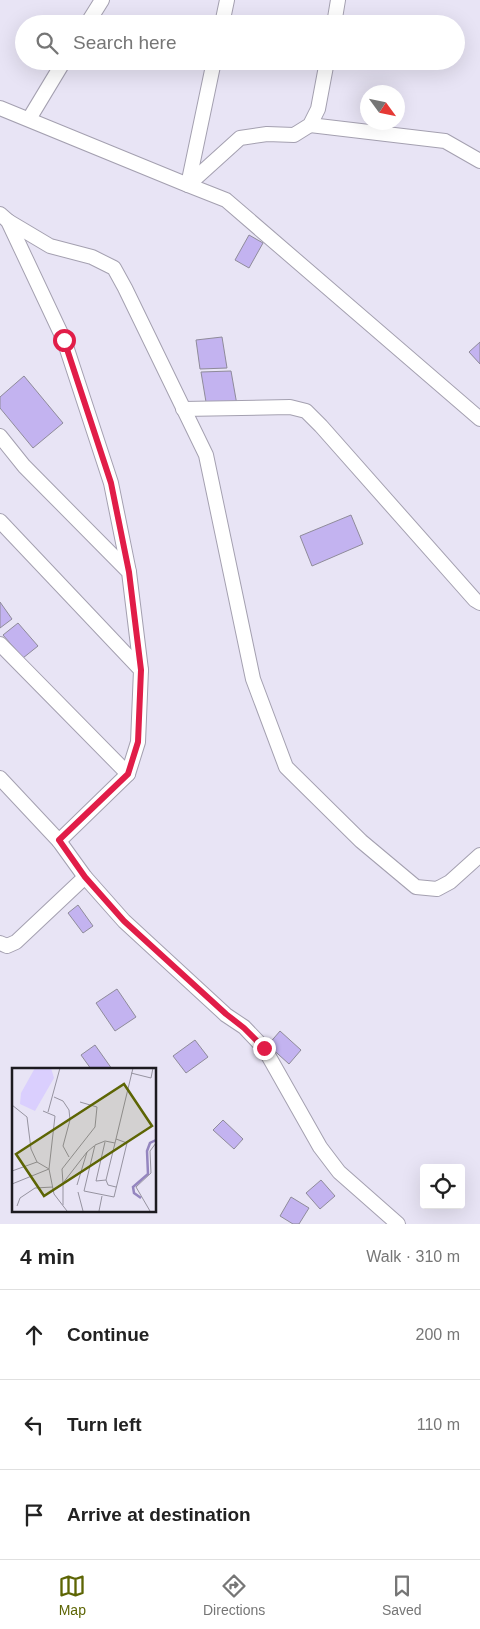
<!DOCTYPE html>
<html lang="en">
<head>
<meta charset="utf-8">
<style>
	body { margin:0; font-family:Helvetica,sans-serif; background:#f2f2f2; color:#222 }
	.controls { position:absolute; right:15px; bottom:15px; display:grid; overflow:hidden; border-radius:5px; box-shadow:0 5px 20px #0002 }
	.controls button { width:45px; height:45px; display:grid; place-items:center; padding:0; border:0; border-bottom:1px solid #e0e0e0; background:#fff; color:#222; font:25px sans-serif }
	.compass { position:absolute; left:360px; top:85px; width:45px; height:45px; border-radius:50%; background:#fff; box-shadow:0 5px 20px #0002; rotate:123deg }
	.stop { position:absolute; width:15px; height:15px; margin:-11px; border:4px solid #e11d48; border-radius:50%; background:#fff }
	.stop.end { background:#e11d48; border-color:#fff; box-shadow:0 1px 5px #0008 }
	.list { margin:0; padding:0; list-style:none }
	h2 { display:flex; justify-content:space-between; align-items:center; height:65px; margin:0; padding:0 20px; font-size:21px }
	h2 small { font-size:16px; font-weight:400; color:#767676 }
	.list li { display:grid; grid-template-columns:32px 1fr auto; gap:15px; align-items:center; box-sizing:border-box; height:90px; padding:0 20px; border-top:1px solid #e0e0e0 }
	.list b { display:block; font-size:19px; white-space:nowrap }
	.list em { font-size:16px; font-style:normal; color:#767676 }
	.icon { flex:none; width:28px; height:28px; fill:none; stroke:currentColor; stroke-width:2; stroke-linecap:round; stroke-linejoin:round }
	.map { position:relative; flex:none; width:480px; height:1224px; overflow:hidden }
	.search { position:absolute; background:#fff; box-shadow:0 5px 20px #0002; left:15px; right:15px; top:15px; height:55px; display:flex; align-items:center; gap:12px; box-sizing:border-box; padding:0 18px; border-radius:28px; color:#767676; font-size:19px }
	.sheet { height:335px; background:#fff }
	nav { display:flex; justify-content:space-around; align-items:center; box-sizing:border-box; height:70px; border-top:1px solid #e0e0e0; background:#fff; font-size:14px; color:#767676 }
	nav a { display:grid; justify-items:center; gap:2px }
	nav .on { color:#5d6504 }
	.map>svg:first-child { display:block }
	.building { fill:#c3b3f0; stroke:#8f8b9a }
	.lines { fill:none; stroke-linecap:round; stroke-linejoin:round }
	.minor-casing { stroke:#a4a0b0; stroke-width:16 }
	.minor { stroke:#fff; stroke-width:14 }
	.route { stroke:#e11d48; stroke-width:6 }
	.inset-river { fill:none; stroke:#9485bf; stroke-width:2.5 }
	.inset-road { fill:none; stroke:#9693a0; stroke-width:1 }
	.view { fill:#5d6504; fill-opacity:0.15; stroke:#5d6504; stroke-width:2.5 }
	.inset-edge { fill:none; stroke:#1c1a20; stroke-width:2.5 }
</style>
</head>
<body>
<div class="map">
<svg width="480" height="1224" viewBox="0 0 480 1224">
	<rect width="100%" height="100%" fill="#e8e4f5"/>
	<g class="building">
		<polygon points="249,235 263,243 249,268 235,260"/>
		<polygon points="222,337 227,368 200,369 196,340"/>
		<polygon points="480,342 480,364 469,352"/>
		<polygon points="231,371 237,405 207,408 201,372"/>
		<polygon points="24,376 63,423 33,448 0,408 0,397"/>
		<polygon points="351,515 363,544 312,566 300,536"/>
		<polygon points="0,602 12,619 0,628"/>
		<polygon points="18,623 38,646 23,658 3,635"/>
		<polygon points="78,905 93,926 83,933 68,913"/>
		<polygon points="117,989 136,1017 115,1031 96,1003"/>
		<polygon points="280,1031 301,1050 289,1064 268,1045"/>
		<polygon points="195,1040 208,1057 186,1073 173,1056"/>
		<polygon points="95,1045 112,1069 91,1069 81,1055"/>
		<polygon points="223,1120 243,1139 234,1149 213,1130"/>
		<polygon points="321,1180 335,1196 320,1209 306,1193"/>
		<polygon points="291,1197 309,1208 299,1224 293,1224 280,1216"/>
	</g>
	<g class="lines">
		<g class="minor-casing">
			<g id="minor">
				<polyline points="87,24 102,0"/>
				<polyline points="222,24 227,0"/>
				<polyline points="334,24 338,0"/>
				<polyline points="214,61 188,185 226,200 480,419"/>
				<polyline points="0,108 188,185 240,138 267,134 294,135 310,125 318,109 327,61"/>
				<polyline points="29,119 64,61"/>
				<polyline points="310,125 445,141 480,161"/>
				<polyline points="0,214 8,221 64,340 111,483 129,572"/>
				<polyline points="8,221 50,246 92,257 114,268 125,288 206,455 253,679 286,767 361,841 416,887 437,889 450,882 480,855"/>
				<polyline points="183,409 290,407 306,411 321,426 475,600 480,603"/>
				<polyline points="0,436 24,466 129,572 141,670"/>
				<polyline points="0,521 141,670 138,742 128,774 59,841 0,778"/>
				<polyline points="0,644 128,774"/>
				<polyline points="59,841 85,877 124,921 226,1015 244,1027 264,1048 320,1147 339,1172 398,1224"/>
				<polyline points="0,943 7,946 16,942 85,877"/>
			</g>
		</g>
		<use href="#minor" class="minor"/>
	</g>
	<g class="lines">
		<polyline class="route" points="64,340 111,483 129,572 141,670 138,742 128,774 59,840 85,877 124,921 226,1014 244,1028 264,1048"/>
	</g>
	<g transform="translate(12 1068)">
		<rect width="144" height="144" fill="#e8e4f5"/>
		<path d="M23 0H39L42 10 23 43 8 36 9 25Z" fill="#dacffe"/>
		<path class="inset-river" d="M129 130 122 125 121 119 136 106 135 83 138 75 144 72"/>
		<path class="inset-road" d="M119 5 139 10 141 0M42 29 51 33 57 42 58 52 51 78 57 89M0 37 15 49 19 81 25 94M36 44 48 0M93 74 84 113 94 112 96 117 104 119M103 75 121 0M0 103 25 94 37 101 42 126 55 143M94 112 103 75 93 73 83 77 72 123 102 129 115 75 104 71M51 115 50 101 83 59 85 39 68 34M0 116 37 101 43 48 31 43M65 117 75 84 82 78M66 124 71 143M51 137V115L75 84M5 138 8 130 23 120 41 119M87 143 90 128M138 143 124 119 139 105 138 83 144 75"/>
		<path class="view" d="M112 16 140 58 32 128 4 86Z"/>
		<rect width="144" height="144" class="inset-edge"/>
	</g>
</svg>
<div class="controls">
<button><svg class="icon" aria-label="locate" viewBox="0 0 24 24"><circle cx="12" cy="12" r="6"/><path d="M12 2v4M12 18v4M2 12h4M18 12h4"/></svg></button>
</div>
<svg class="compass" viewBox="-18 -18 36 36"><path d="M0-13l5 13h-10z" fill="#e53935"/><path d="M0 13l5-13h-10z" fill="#767676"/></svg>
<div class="stop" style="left:64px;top:340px"></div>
<div class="stop end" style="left:264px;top:1048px"></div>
<div class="search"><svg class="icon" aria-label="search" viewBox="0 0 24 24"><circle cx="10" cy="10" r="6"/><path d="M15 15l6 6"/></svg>Search here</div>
</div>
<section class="sheet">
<h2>4 min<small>Walk · 310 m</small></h2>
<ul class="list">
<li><svg class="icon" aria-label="ahead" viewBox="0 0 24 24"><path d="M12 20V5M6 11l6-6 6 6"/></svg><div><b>Continue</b></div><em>200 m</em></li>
<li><svg class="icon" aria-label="left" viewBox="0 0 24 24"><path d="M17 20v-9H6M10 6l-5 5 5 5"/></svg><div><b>Turn left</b></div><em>110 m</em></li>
<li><svg class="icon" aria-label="arrive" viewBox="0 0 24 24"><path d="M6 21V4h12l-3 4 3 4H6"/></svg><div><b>Arrive at destination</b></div></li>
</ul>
</section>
<nav>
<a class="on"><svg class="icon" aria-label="map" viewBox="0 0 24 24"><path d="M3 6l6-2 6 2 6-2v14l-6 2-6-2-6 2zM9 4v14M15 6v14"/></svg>Map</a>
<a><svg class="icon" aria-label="directions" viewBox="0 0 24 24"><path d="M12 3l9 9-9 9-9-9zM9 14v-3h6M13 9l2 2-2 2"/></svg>Directions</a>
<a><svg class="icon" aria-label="saved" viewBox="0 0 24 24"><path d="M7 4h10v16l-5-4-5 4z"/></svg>Saved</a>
</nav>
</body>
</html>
